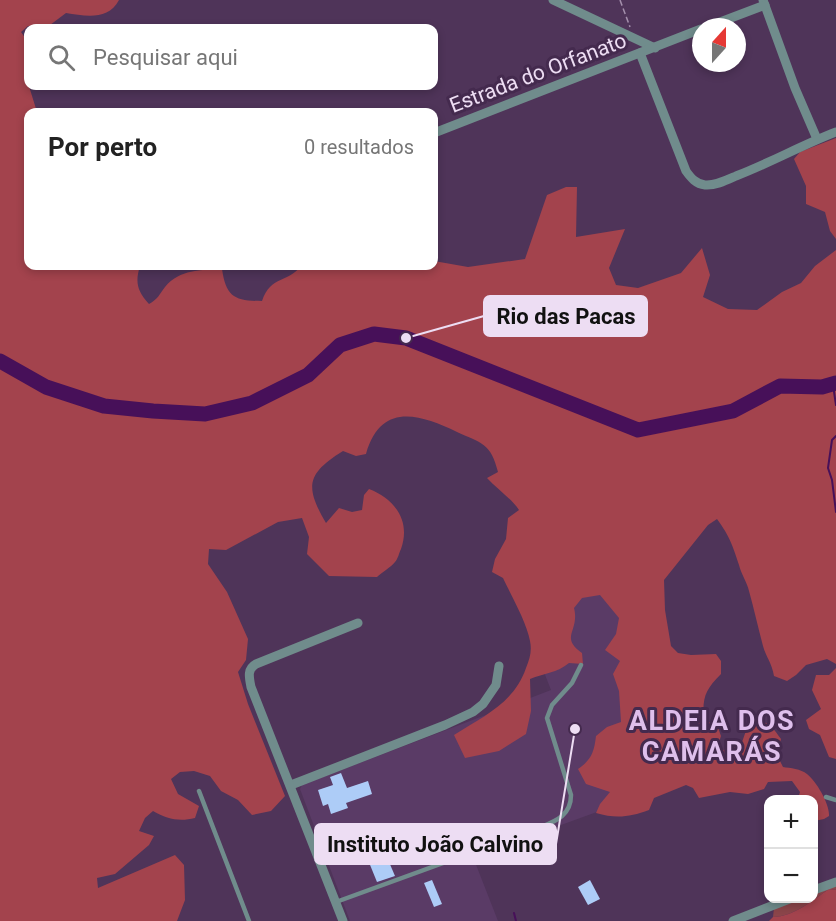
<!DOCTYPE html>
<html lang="pt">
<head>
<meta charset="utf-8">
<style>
	body { margin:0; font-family:Roboto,sans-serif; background:#f6f6f6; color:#222 }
	.controls { position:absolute; right:18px; bottom:18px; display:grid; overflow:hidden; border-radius:12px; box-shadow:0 3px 9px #0003 }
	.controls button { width:54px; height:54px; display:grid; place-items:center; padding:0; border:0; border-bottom:2px solid #e0e0e0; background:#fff; color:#222; font:30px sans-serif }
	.compass { position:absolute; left:692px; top:18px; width:54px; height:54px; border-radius:50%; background:#fff; box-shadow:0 3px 9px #0003; rotate:21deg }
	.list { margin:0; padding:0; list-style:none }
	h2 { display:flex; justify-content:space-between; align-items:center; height:78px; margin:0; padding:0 24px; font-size:26px }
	h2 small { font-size:20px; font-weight:400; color:#767676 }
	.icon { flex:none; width:33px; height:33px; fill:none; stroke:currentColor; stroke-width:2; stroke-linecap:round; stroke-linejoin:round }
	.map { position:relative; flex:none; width:836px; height:921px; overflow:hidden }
	.search { position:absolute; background:#fff; box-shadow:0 3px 9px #0003; left:24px; top:24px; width:414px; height:66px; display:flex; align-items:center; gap:15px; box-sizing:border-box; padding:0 21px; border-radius:12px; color:#767676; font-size:22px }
	.panel { position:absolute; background:#fff; box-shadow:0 3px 9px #0003; left:24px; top:108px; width:414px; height:162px; border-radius:12px }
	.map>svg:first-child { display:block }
	.built { fill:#5a3b66 }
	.green { fill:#8b454a }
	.forest { fill:#a3434d }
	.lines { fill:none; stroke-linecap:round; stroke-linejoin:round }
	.stream { stroke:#471059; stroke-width:2 }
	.river { stroke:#471059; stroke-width:15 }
	.building { fill:#adccf7 }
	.path { stroke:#a48fac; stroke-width:1.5; stroke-dasharray:6 3; stroke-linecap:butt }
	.service { stroke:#708c8c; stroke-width:4.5 }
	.minor { stroke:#708c8c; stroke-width:9 }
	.labels { text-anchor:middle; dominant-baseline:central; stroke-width:6; stroke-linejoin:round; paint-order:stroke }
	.street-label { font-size:21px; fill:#edddf3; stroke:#442a4e }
	.district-label { font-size:27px; font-weight:bold; letter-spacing:1.5px; fill:#dfbfec; stroke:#442a4e }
	.leader { fill:none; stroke:#edddf3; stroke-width:2 }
	.callout-dot { fill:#edddf3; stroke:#442a4e; stroke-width:2 }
	.callout { fill:#edddf3; stroke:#edddf3; stroke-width:2 }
	.callout-label { font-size:22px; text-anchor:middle; font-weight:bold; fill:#111 }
</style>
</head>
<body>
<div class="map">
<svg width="836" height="921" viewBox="0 0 836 921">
	<rect width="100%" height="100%" fill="#4f3459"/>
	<polygon class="built" points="629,554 718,768 473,857 498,921 350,921 300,789 302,785 551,690 515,598"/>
	<path class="green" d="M836 885V890L829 889C813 900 793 917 773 917L774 908 800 899 814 898V893Z"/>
	<g class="forest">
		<path d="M0 0H119C108 21 85 16 66 13L50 25 28 26 21 32 28 42V83L37 112H28V266H140C135 282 137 291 149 304 158 299 159 295 165 287 180 269 201 270 222 269 226 297 235 301 262 301 271 275 288 283 301 266H434V261L468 267 525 259 547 195 566 187H577L576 237 625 229 609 268 616 285 638 288 681 273 702 248 710 275 703 297 728 309 757 310 782 292 801 283 815 266 836 250V664L827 659 806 665 796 675 787 681 774 676C772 663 766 657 763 646 758 627 754 609 749 591 747 582 741 574 739 565 732 544 730 537 717 519L708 525 664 580 665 610 671 646 678 653 691 655 716 654 721 661V674C705 690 702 698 704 720L717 725 721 736 717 748 723 750 741 745 748 725C766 717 771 725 781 739L777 755 783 767C790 768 801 769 807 774 816 781 830 804 829 816L824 819 814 821V800L795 799 798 798 800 792 792 781 768 782 764 789 748 794 730 792 699 798 693 788 686 785 654 798 649 810C630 817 616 819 596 813L600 804 610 792 586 784 578 769C591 760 594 753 596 736L607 727 621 722 619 691 613 674 620 661 605 650 616 634 619 618 600 595 582 598 574 608C580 631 559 637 582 653L583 664 569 663C557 673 544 673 530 679L531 711 526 734 499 751 465 758 454 735C484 716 514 703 526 668 530 658 532 651 530 641 527 623 511 595 503 578L492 572 495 559 506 539 508 518 519 510C512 499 497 489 487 478L498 472C491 443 481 443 457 432 419 414 381 402 366 454L356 456 343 451C306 474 305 487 326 523L339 508 352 512 362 510 364 495 369 489C395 499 411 521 401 549 399 553 398 559 395 562 390 568 382 572 377 577L329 576 307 554 309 537 302 518 278 522 226 550 209 549 208 564 227 592 248 639 246 660 238 672 248 704 285 796 271 811 252 815 238 800 221 791 210 776 194 771 180 772 171 779 178 794 199 806 195 818C179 822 167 819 153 811L145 818 139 831 154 836 149 845 115 874 97 878 98 888 175 855 184 865 185 900 177 921H0Z"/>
		<polygon points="836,138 836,239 830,231 825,212 806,204 806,186 794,159 800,152"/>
		<polygon points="836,668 836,759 829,757 820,735 809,729 806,720 821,709 812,690 816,675 829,675"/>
		<path d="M829 889 836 890V921H769L773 917C793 917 813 900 829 889Z"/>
	</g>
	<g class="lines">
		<g class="stream">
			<polyline points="833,385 836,405"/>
			<polyline points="836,436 832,440 828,468 832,480 836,512"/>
			<polyline points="514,913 516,921"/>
		</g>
		<polyline class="river" points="0,361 46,387 104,406 153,411 205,414 252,403 308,375 340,345 374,334 406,338 638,430 733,411 780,386 822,387 836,383"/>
	</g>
	<g class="building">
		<polygon points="341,773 347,788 368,781 372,794 346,803 348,808 331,814 328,804 323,806 318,790 333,785 330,777"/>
		<polygon points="383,848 395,876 377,882 366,855"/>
		<polygon points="432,880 442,904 434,907 424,883"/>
		<polygon points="590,880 600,899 588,905 578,887"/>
	</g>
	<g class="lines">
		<polyline class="path" points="620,0 630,27"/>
		<g class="service">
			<polyline points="199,791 249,921"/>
			<polyline points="826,797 836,800"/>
			<path d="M336 902 534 830C552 822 571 818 571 795L547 718 552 705 572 683 581 665"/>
		</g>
		<g class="minor">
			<polyline points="553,0 655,48"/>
			<polyline points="763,0 795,88 817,139"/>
			<polyline points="707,27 765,5"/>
			<path d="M640 53 686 171C691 178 696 184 705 185 715 186 727 180 736 176 770 163 802 145 836 132"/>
			<polyline points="434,133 701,29"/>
			<polyline points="291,785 445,725 473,712 483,704 496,685 499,666"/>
			<polyline points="814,890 836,882"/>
			<path d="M343 921 251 687C249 677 247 669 256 664L358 623"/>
			<polyline points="733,921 792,898"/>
		</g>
	</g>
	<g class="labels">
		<g class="street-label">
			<text transform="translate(538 73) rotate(-21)">Estrada do Orfanato</text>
		</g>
		<g class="district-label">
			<text x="712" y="721">ALDEIA DOS<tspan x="712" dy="31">CAMARÁS</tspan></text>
		</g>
	</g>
	<path class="leader" d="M406 338L484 316M575 729L556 844"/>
	<g class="callout-dot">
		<circle cx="406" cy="338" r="6"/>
		<circle cx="575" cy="729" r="6"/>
	</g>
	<g class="callout">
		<rect x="484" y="296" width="163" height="40" rx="6"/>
		<rect x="315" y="824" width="241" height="40" rx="6"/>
	</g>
	<g class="callout-label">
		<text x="566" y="324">Rio das Pacas</text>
		<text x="435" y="852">Instituto João Calvino</text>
	</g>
</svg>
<div class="controls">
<button>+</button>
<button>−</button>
</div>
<svg class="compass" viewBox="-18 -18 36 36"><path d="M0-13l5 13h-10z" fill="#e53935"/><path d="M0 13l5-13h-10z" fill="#767676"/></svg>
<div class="search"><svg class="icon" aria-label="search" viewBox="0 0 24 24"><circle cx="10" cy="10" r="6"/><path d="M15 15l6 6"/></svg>Pesquisar aqui</div>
<section class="panel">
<h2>Por perto<small>0 resultados</small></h2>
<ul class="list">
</ul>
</section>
</div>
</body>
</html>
